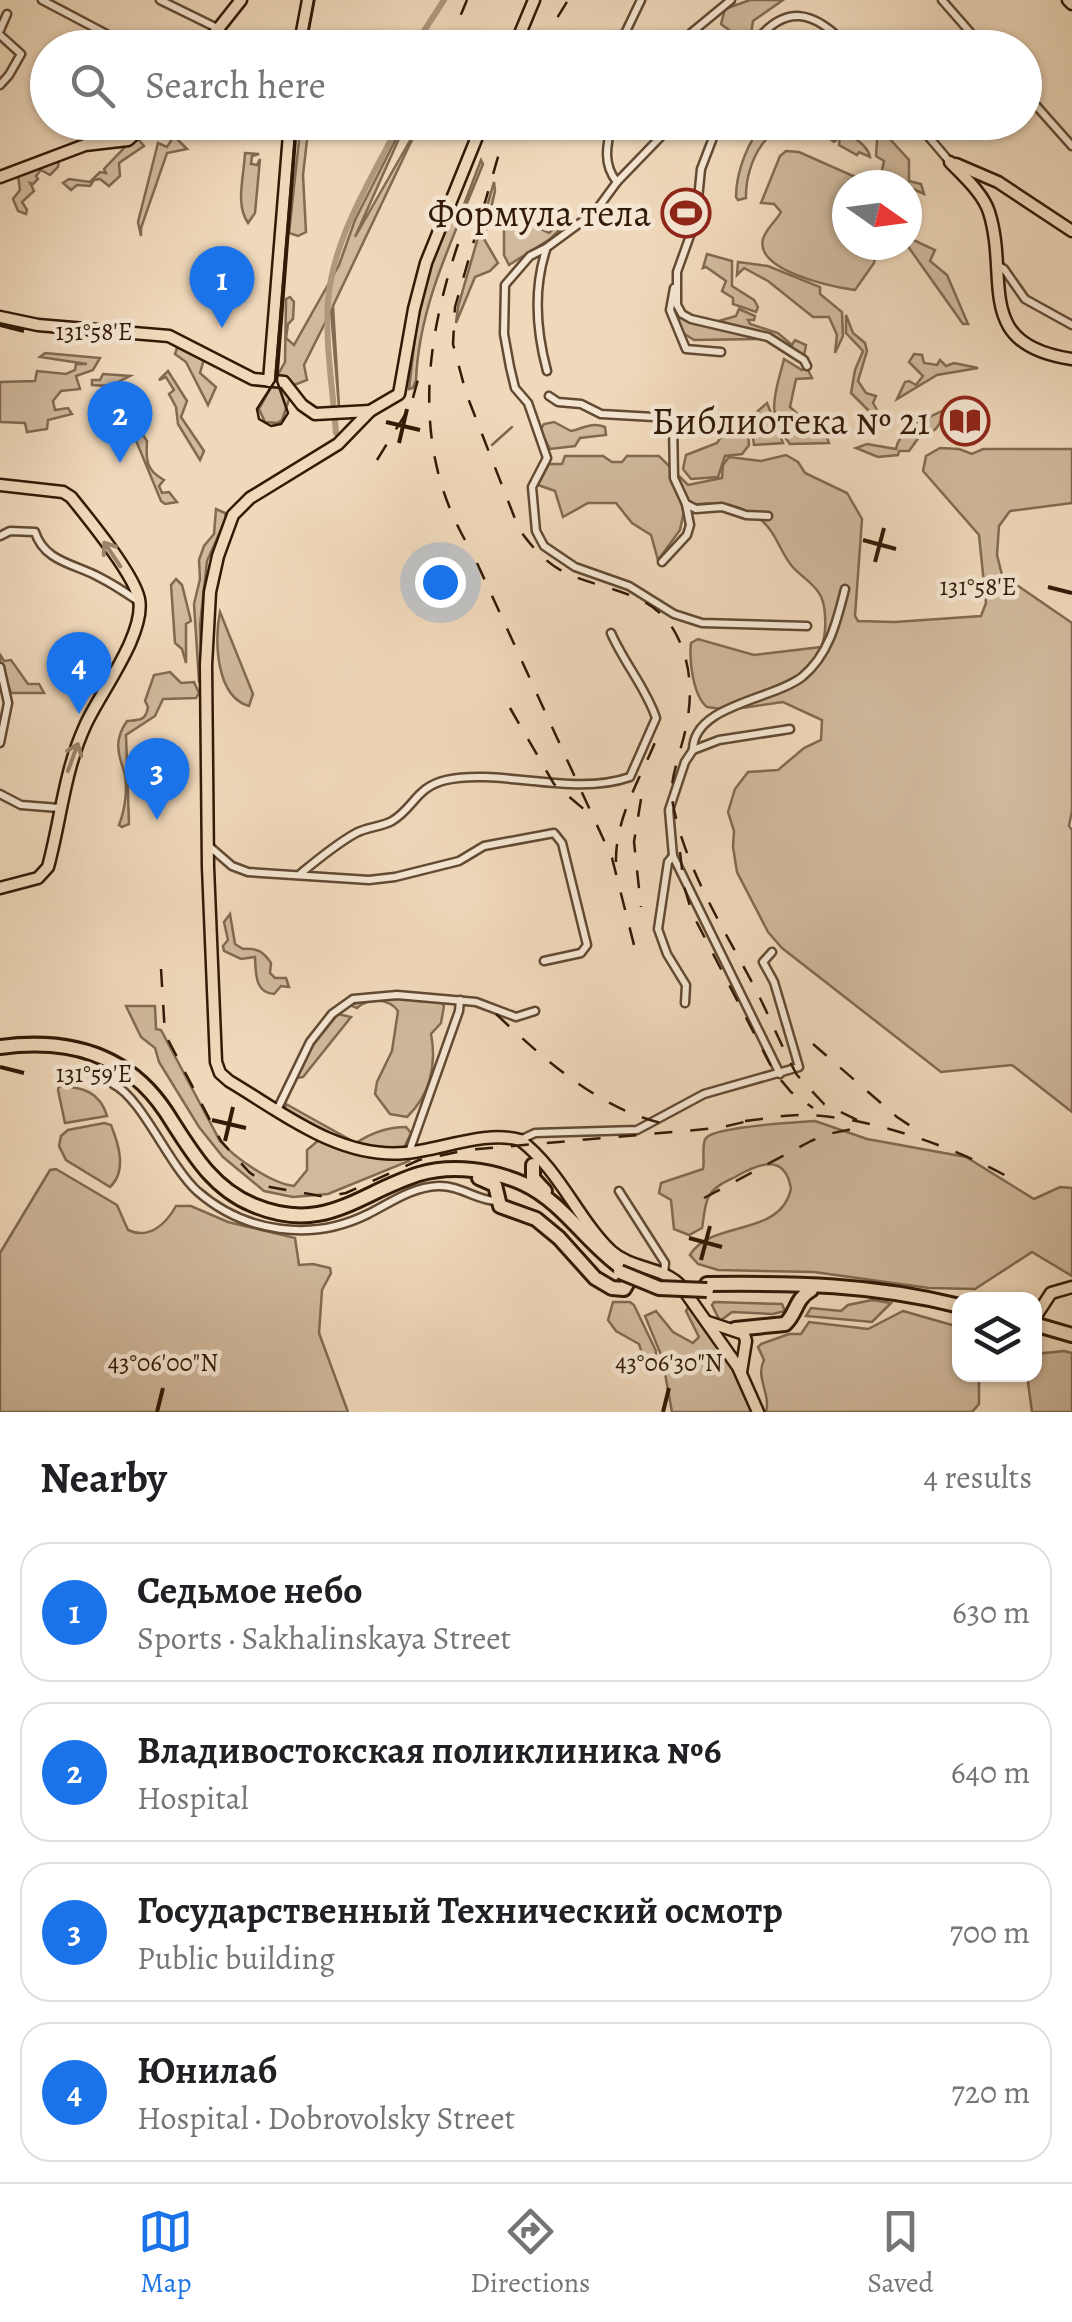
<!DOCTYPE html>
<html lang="en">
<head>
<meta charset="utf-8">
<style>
	body { margin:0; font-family:Alegreya,serif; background:#f6f6f6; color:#202124 }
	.controls { position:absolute; right:30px; bottom:30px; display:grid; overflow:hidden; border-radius:20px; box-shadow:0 2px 8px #0004 }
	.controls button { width:90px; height:90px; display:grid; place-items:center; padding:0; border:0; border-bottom:2px solid #e0e0e0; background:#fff; color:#202124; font:50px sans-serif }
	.compass { position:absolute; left:832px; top:170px; width:90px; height:90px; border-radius:50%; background:#fff; box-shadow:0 2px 8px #0004; rotate:104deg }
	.you { position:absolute; left:440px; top:582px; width:35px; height:35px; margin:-25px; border:8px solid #fff; border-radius:50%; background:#1a73e8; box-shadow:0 0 0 15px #1a73e833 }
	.badge { display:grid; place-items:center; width:65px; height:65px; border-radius:50%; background:#1a73e8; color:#fff; font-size:32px; font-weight:700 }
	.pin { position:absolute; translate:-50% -82px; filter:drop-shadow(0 2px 5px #0008) }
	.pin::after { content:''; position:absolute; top:52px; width:35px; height:30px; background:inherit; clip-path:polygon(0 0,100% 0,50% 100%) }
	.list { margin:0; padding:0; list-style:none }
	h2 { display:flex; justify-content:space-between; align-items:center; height:130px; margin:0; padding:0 40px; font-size:42px }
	h2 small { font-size:32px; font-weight:400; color:#757577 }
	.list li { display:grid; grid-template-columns:65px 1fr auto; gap:30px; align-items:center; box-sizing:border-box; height:140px; margin:0 20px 20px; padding:0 20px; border:2px solid #e0e0e0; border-radius:30px }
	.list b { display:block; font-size:38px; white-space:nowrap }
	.list p { margin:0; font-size:32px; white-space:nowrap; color:#757577 }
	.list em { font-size:32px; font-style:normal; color:#757577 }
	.icon { flex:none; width:55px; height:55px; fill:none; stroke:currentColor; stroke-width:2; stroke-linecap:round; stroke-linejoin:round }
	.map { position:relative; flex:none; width:1072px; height:1412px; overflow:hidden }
	.search { position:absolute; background:#fff; box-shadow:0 2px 8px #0004; left:30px; right:30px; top:30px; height:110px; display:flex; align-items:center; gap:25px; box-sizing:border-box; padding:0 35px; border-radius:55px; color:#757577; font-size:38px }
	.sheet { height:770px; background:#fff }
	nav { display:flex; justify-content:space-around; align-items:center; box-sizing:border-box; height:140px; border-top:2px solid #e0e0e0; background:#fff; font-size:28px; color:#757577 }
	nav a { display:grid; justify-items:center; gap:5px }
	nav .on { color:#1a73e8 }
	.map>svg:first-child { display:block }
	.green { fill:#d0b99c; stroke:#816a51; stroke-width:2.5 }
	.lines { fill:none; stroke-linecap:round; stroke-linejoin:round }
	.stream { stroke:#7d664d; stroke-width:2.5 }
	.river { stroke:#af987d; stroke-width:6 }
	.minor-casing { stroke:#624a33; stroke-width:11 }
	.major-casing { stroke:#321a06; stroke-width:15 }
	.highway-casing { stroke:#321a06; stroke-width:18 }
	.minor { stroke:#f5e6d3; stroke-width:6 }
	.major { stroke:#f0d9bb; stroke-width:10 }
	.highway { stroke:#f0d9bb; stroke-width:12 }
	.tram { stroke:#321a06; stroke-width:2.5 }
	.rail { stroke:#321a06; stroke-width:2.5; stroke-dasharray:18 18; stroke-linecap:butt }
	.highway-bridge-casing { stroke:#321a06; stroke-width:18; stroke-linecap:butt }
	.highway-bridge { stroke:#f0d9bb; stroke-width:12 }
	.oneway { stroke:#9a836a }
	.ticks { fill:none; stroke:#321a06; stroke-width:4 }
	.labels { text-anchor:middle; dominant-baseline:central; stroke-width:9; stroke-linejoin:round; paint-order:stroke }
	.poi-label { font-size:38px; fill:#321a06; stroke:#f5e6d3; text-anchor:end }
	.ticks-label { font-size:25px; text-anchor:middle; fill:#321a06; stroke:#f5e6d3; stroke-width:9; stroke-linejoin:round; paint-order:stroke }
</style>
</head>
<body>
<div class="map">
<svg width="1072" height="1412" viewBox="0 0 1072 1412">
	<rect width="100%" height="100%" fill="#f0d9bb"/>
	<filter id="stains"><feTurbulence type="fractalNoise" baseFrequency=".002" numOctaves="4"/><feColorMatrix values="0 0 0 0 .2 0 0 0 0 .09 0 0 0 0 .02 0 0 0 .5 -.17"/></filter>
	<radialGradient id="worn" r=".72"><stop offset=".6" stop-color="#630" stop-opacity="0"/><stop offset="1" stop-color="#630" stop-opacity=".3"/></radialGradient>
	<g class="green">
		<polygon points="750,0 783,0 753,21 751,34 727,47 716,48 729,30 721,24 725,9"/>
		<polygon points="301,122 309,123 303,175 306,232 298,236 289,233"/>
		<path d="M768 122 812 123 808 126C768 116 745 163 746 198L738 200 736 197C736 174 748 136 768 122Z"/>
		<polygon points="404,123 406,123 355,237 420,123 333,306 339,407 331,311 304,365 307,380 294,385 282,420 277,423 265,422 259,409 285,362 286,299 290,297 294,302 293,319 288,324 286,338 294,345 339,265 355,220"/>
		<path d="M817 123C833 123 868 142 870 157L859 152 857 155 839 145 840 137 834 142 814 127Z"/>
		<polygon points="878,126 909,160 909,181 921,184 924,194 881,174 884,161 876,156"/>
		<polygon points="174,136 187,149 167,153 141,228 141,236 138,222 158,143 167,147"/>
		<polygon points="138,139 144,146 119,163 120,176 109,186 100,179 94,180 90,186 77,185 71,190 63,183 69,179 90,182 100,172 106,173 104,169 128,144"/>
		<path d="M786 151 799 152 860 179 865 185H847V245H878L874 263 855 290C833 287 755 271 763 239 766 229 776 221 781 212L774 204 761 203 780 156Z"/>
		<path d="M245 153 259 154 252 156 251 164 257 165 260 159 255 213 248 223C235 204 244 177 245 153Z"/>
		<polygon points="59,160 58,167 50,175 41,170 36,176 38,179 33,184 30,183 34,191 22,202 27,210 26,214 18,211 13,199 20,190 18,175"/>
		<path d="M481 160 483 164C455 235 419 303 416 380L413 388 409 389 418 311 439 237 446 223 460 215Z"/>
		<polygon points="494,182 495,191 484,239 498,263 490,271 475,277 456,323 458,307"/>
		<polygon points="504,210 549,233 565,218 571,219 550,239 509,265 504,255"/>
		<polygon points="907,237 935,250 930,261 947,275 968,324 963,324 907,245"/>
		<polygon points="707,254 732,261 732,286 754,300 758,307 756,312 733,304 733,298 722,291 726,281 706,267 703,268"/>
		<polygon points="738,262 768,266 820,287 820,294 842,312 843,336 835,353 837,335 829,317 813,317 768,281 744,268 737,275"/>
		<polygon points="739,309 755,316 754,320 748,320 750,324 778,333 792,345 795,340 806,345 804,356 770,334 719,321 736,316"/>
		<polygon points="846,315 853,333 865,343 867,351 858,381 866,393 876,396 873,403 877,410 872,414 851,393 855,370 863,351 846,333"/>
		<polygon points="677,316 698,324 752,336 756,339 694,340 683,333"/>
		<polygon points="178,345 204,359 200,373 216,387 208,405 186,362 175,354"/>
		<polygon points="45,353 100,358 93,370 76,376 80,389 61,391 53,401 55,410 68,408 72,414 48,420 47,429 27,432 25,423 0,422 0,382 35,381 37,371 66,374 75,370 76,364 87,364 40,357"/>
		<polygon points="914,354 922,355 924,363 937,365 940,360 946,366 954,363 978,368 937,375 897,399 905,382 909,381 916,385 923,376 909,362"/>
		<path d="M784 359 802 370 807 368 812 378 796 379 790 407 803 419H820L829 443 790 444C764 414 776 392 784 359Z"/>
		<polygon points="168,371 187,401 181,417 204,451 200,460 178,424 176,407 169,394 174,390 166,377 159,380"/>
		<path d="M103 374 130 376 116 383 123 397 121 401 147 441C146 458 145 470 164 480L159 486 162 493 169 492 177 502 165 504 161 501 118 397 109 386 92 385V380H100Z"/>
		<polygon points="767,403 783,443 754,445 750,418"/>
		<path d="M954 405 958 407 957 410 943 416C939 426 935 434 922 433L909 451H899L898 455 878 457 856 448 867 444 896 449C900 425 935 416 954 405Z"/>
		<path d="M554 422 571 431C584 428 592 422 605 427L606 435 580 438 575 446 550 449 540 430 544 424Z"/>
		<polygon points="742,422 747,423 749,445 742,454 725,456 718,477 691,479 683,469 686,455 717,443 726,430"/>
		<path d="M940 448 959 449 972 454 983 449H1072V503L1010 511 999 526 997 555 1002 575 1072 623V811L1069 826 1072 830V1112L1012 1065 941 1072 782 948 768 932 737 872 733 847 734 831 728 812 735 789 748 772 778 770 804 748 821 740 822 720 783 702 729 710 707 707C693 696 689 660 691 643L698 639 754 655 821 647C827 635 827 604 819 593 812 582 799 575 791 565 780 551 775 531 761 520 736 501 713 501 685 506L680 530 658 560 651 535 632 523 616 503H588L563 517 555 491 538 485 549 464H562L565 456H603L612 462H622L627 456H659L688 485 722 478 723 465 729 457 761 461 786 455 798 462 805 473 847 493 862 519 855 616 858 621 895 622 981 616 986 603 979 535 923 471 926 456Z"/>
		<polygon points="216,509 225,513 226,518 207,561 200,625 202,679 199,681 194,604 200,579 199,560 204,546 214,534"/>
		<polygon points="176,579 182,585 191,621 186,624 186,663 182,649 175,643 171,585"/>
		<path d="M220 612 253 694 249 706C216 697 214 640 220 612Z"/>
		<polygon points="1,656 4,661 11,660 28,684 39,684 44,693 11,693 0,662"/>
		<path d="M170 672 181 683 194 682 199 693 196 698 163 699 155 716 126 735 129 824 122 827 119 825C125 810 129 784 123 768 117 751 115 738 127 721 139 720 146 721 148 707L145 701 154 675Z"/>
		<path d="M230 914 235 944 243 949C257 948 263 951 271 963L270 973 275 978H286L289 987 281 986 274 994C254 993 256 971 255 957L241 959 224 951 223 946 228 940 224 922Z"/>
		<path d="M380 997 441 1002 444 1006 441 1023 431 1034C437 1065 430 1095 407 1117L390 1114 375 1094 377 1082 392 1051 398 1011C389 998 368 998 357 1008L350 1005Z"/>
		<path d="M126 1006H155L156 1029 161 1030 220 1141C235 1158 272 1184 294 1186L307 1170V1150L320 1139 346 1150 407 1158 409 1161 328 1194 293 1197 264 1191 223 1157 199 1127 159 1062 155 1048 141 1037Z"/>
		<polygon points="338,1014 351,1017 303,1077 296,1078 312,1046"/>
		<path d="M59 1086C83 1087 100 1092 107 1116L65 1123 58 1090Z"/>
		<path d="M286 1104 356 1143C371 1133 388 1127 406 1127L411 1133 403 1150 363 1148 341 1141 285 1109Z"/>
		<path d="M815 1121 867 1139 966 1157 1034 1199 1060 1187 1072 1188V1276L1032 1252 975 1289 929 1288 814 1272 718 1270 698 1264 690 1255C712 1219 780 1238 791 1189 785 1152 758 1164 735 1177 725 1182 715 1186 709 1196 704 1205 704 1218 702 1228L689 1235 674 1229 671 1200 659 1193 661 1183 703 1169C705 1162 701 1144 706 1138 715 1127 798 1122 815 1121Z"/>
		<path d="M104 1123 111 1125C119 1145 127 1171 110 1187L66 1160 59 1146 61 1136 68 1130Z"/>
		<path d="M56 1169 117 1205 128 1230C149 1240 166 1224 176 1206H191L228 1222 295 1238 299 1265 313 1264 330 1268 331 1273 322 1290 319 1333 348 1412H0V1253L50 1170Z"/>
		<polygon points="872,1300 891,1303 872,1322 806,1316 811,1308 841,1311 848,1305"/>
		<polygon points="613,1302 630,1302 634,1305 656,1351 655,1367 645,1362 639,1344 616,1331 608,1320"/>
		<polygon points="714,1302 782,1304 785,1311 773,1314 732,1312 720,1321 712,1305"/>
		<polygon points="689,1306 739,1374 753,1412 672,1412 662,1357 645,1316 656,1311 673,1332 693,1343 699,1337 686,1311"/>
		<path d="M903 1311 959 1327 960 1374 979 1375V1404L972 1412H766C771 1394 755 1377 764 1360L758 1347 761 1344 789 1334H801L809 1322 868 1329Z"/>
		<polygon points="1064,1351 1072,1353 1072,1412 1032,1412 1027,1375 1034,1374 1035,1354"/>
	</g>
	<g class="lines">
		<polyline class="stream" points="492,445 512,427"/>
		<g class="river">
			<polyline points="413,48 444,0"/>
			<path d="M336 433C333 390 325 345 328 301 333 237 372 179 400 122"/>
		</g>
		<g class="minor-casing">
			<g id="minor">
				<polyline points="42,0 133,48"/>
				<polyline points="160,0 217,28"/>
				<polyline points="942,0 984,48"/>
				<polyline points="0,30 7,14"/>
				<polyline points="0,35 21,54 9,75 0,85"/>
				<polyline points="781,38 803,48"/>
				<polyline points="618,48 641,0"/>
				<polyline points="681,48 691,33 731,0"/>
				<polyline points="732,48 746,38 756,38"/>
				<path d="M751 48C784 1 815 10 849 48"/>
				<polyline points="1024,92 1072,146"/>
				<path d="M612 122C607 144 602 164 617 182"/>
				<polyline points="675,122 617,182 595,212 546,248 530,256 505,285 504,334 510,367 515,388 528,403 547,458 532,487 536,531 544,546 575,567 629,586 674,614 702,623 807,626"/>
				<polyline points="719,122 701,169 696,219 677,272 677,305 682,314 691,319 768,337 804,360 807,366"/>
				<polyline points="916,122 950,162"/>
				<path d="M546 250C533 290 536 330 547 371"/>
				<polyline points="996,264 1004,269 1025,299 1072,325"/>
				<polyline points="674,288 670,310 686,349 721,352"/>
				<polyline points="549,396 558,402 581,404 601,414 654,417 673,423 674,478 686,504 690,525 687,535 662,562"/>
				<polyline points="686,504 696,509 722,507 746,515 768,516"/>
				<path d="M0 536 10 531 35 532C44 561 74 564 97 576 111 583 125 592 138 601"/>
				<polyline points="0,667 8,703 0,743"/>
				<path d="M693 750C693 705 772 700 802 677 829 655 837 621 845 589"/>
				<polyline points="0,794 21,805 59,808"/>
				<polyline points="209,846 232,866 248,872 369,880 395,877 459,861 484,846 554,833 562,843 587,945 581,953 544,961"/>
				<polyline points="673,856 669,810 685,762 693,750 719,740 790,729"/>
				<path d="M300 874C317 860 336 844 356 833 367 827 381 827 392 821 414 808 416 787 446 780 500 768 573 797 630 777L656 718C646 688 624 663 611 633"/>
				<polyline points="685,1003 686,985 667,954 658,929 668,862 673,856 780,1074"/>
				<path d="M113 1084C142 1098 168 1164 197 1191 245 1233 312 1242 368 1214 390 1203 412 1187 438 1186 460 1185 477 1201 497 1201"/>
				<polyline points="277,1110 310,1042 332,1014 353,999 397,995 476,1002 516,1017 535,1011"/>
				<polyline points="520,1140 535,1133 637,1130 704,1094 799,1067 774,982 763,962 772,952"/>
				<polyline points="409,1152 459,1011 460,1000"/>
				<polyline points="619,1191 665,1263 664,1274"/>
			</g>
		</g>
		<g class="major-casing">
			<g id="major">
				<polyline points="1068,0 1072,4"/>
				<polyline points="203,48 241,0"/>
				<polyline points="299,48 308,0"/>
				<polyline points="514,48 534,0"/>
				<path d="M483 122 426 263 414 309 399 394 370 411 338 444 250 498 233 515 218 556 210 592 206 665 208 867 216 1062 220 1073 229 1081C283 1113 339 1159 405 1153 441 1150 485 1130 520 1140 559 1169 579 1221 611 1251 632 1270 662 1266 681 1286L738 1367 758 1412"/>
				<path d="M950 162C963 176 983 193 989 212 1010 278 972 345 1072 359"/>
				<polyline points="956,164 998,182 1072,231"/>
				<polyline points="0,177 85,145 128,140 148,122"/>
				<polyline points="0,317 38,325 169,336 253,379 284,382 302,405 315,414 370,411"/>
				<polyline points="269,381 290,122"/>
				<path d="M0 485 63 492 71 497C88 518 134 574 139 599 146 634 99 694 85 726 64 772 61 819 48 867L38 878 0 888"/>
				<polyline points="1034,1319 1051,1293 1072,1287"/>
				<polyline points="708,1322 744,1334 746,1341 741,1372"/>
			</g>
		</g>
		<g class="highway-casing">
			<g id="highway">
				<path d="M0 1047C68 1038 127 1053 166 1112 190 1149 210 1187 253 1205 325 1235 358 1193 419 1174 453 1164 493 1170 524 1184 564 1203 586 1243 622 1268"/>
				<polyline points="533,1165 533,1178 545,1191"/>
				<polyline points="479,1178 495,1185 500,1206 536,1219 559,1238 595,1278 612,1288 624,1289 637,1267"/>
				<path d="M707 1284C795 1283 873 1284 960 1306"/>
				<polyline points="1034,1324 1072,1335"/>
				<path d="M735 1329 785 1324C797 1313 795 1299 811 1290"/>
			</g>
		</g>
		<use href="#minor" class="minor"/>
		<use href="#major" class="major"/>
		<use href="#highway" class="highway"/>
		<g class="tram">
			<polyline points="305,48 314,0"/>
			<polyline points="296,122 275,381 257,409 259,419 271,426 281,424 288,413 277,381 297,122"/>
		</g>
		<g class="rail">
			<polyline points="447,48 467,0"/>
			<polyline points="539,48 568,0"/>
			<path d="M508 122 455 307 453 344 466 393 519 529C531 546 544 561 562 571 603 592 654 589 677 636 695 672 692 710 681 747 677 763 670 782 672 799 683 865 723 927 754 986 769 1015 781 1046 797 1075L824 1104 872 1127"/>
			<path d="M458 244C425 343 412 445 465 540"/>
			<polyline points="377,460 411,405 420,372"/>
			<polyline points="477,563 612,858 636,953"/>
			<polyline points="510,708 554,784 586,811"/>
			<polyline points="641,799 634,842 641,907"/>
			<polyline points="680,852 684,886 692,913 774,1072 791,1092 813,1108"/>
			<path d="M616 862C615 815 644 773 660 730"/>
			<polyline points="161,969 165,1034 221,1141 249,1172 270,1187 326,1197 346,1193 419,1160 467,1150 718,1128 757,1119"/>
			<path d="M496 1014C545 1060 602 1112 670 1125"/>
			<polyline points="813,1044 897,1117 921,1133"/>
			<path d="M745 1121C766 1119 786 1114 807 1115 870 1117 954 1147 1008 1177"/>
			<polyline points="704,1198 811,1141 828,1134 857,1128"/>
		</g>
		<g class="highway-bridge-casing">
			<polyline id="highway-bridge" points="620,1272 659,1288 707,1290"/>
		</g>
		<use href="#highway-bridge" class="highway-bridge"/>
	</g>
	<defs><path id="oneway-shaft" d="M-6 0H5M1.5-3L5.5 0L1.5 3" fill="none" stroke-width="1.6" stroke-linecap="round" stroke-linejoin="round" transform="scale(2.5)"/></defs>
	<g class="oneway">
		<use href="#oneway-shaft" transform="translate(112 554) rotate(-124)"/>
		<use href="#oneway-shaft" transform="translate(73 757) rotate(-70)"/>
	</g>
	<path class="ticks" d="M0 325 24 331M386 422 420 430M399 443 407 409M863 540 896 549M875 562 884 528M1048 587 1072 593M0 1067 24 1073M212 1120 246 1128M225 1141 233 1107M689 1238 722 1247M701 1260 710 1226M157 1412 163 1388M663 1412 669 1388"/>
	<defs>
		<g id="stadium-ring" transform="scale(2.5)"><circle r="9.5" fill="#f5e6d3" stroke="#8f2418" stroke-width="1.5"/><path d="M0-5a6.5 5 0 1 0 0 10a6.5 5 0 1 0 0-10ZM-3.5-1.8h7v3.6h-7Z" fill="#8f2418"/></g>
		<g id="library-ring" transform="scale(2.5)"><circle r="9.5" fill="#f5e6d3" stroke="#8f2418" stroke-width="1.5"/><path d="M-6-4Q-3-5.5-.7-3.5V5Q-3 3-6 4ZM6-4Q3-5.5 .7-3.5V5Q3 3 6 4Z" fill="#8f2418"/></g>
	</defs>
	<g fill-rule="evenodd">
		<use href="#stadium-ring" x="686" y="213"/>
		<use href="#library-ring" x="965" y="421"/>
	</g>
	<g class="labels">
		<g class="poi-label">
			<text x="651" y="213">Формула тела</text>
			<text x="930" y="421">Библиотека № 21</text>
		</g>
	</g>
	<g class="ticks-label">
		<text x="94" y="340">131°58'E</text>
		<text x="978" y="595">131°58'E</text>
		<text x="94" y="1082">131°59'E</text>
		<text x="163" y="1371">43°06'00"N</text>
		<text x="669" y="1371">43°06'30"N</text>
	</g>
	<rect width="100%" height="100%" filter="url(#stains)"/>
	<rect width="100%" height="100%" fill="url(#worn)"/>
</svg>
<div class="controls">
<button><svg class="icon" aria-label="layers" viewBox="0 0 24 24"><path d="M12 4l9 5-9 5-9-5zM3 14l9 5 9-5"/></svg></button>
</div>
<svg class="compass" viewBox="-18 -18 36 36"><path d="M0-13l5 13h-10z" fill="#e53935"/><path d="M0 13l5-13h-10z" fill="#757577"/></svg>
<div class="you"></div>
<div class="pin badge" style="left:222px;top:328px">1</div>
<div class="pin badge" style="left:120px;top:463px">2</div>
<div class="pin badge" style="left:157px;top:820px">3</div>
<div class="pin badge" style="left:79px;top:714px">4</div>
<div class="search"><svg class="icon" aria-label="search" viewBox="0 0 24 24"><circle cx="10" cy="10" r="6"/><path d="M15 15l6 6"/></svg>Search here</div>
</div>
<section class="sheet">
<h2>Nearby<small>4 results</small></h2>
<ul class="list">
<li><span class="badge">1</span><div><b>Седьмое небо</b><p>Sports · Sakhalinskaya Street</p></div><em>630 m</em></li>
<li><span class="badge">2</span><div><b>Владивостокская поликлиника №6</b><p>Hospital</p></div><em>640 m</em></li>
<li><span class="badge">3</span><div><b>Государственный Технический осмотр</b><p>Public building</p></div><em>700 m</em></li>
<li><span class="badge">4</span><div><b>Юнилаб</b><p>Hospital · Dobrovolsky Street</p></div><em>720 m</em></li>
</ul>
</section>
<nav>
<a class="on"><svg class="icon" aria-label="map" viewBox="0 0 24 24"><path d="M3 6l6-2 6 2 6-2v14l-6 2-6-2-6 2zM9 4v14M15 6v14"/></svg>Map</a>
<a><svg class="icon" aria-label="directions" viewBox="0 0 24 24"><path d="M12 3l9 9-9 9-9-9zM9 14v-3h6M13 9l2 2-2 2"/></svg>Directions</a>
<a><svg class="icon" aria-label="saved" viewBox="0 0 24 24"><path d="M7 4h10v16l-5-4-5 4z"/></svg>Saved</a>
</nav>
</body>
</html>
